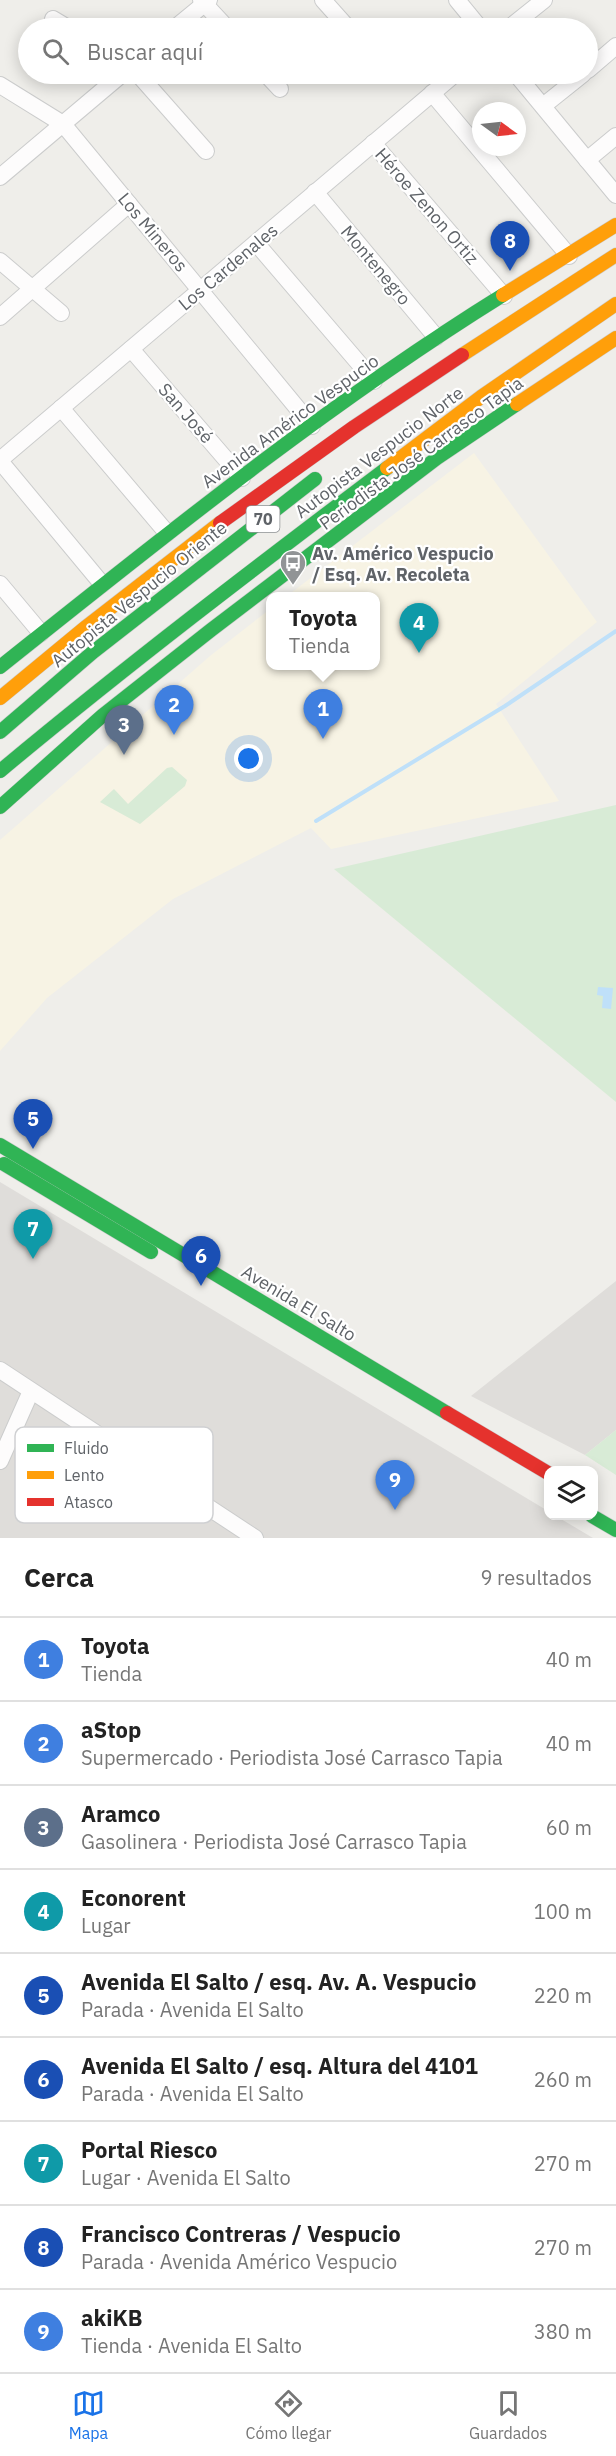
<!DOCTYPE html>
<html lang="es">
<head>
<meta charset="utf-8">
<style>
	body { margin:0; font-family:"IBM Plex Sans",sans-serif; background:#f2f2f2; color:#222 }
	.controls { position:absolute; right:18px; bottom:18px; display:grid; overflow:hidden; border-radius:12px; box-shadow:0 3px 15px #0003 }
	.controls button { width:54px; height:54px; display:grid; place-items:center; padding:0; border:0; border-bottom:2px solid #e0e0e0; background:#fff; color:#222; font:30px sans-serif }
	.compass { position:absolute; left:472px; top:102px; width:54px; height:54px; border-radius:50%; background:#fff; box-shadow:0 3px 15px #0003; rotate:105deg }
	.you { position:absolute; left:249px; top:759px; width:21px; height:21px; margin:-15px; border:4px solid #fff; border-radius:50%; background:#1a73e8; box-shadow:0 0 0 9px #1a73e833 }
	.badge { display:grid; place-items:center; width:39px; height:39px; border-radius:50%; background:#1a73e8; color:#fff; font-size:20px; font-weight:700 }
	.pin { position:absolute; translate:-50% -50px; filter:drop-shadow(0 2px 3px #0008) }
	.pin::after { content:''; position:absolute; top:32px; width:21px; height:18px; background:inherit; clip-path:polygon(0 0,100% 0,50% 100%) }
	.popup { position:absolute; left:266px; top:592px; width:114px; height:78px; box-sizing:border-box; display:grid; place-content:center; border-radius:12px; background:#fff; filter:drop-shadow(0 2px 4px #0005); font-size:20px; white-space:nowrap; color:#767676 }
	.popup b { font-size:22px; color:#222 }
	.popup::after { content:''; position:absolute; left:50%; top:100%; margin-left:-12px; border:12px solid transparent; border-top-color:#fff }
	.list { margin:0; padding:0; list-style:none }
	h2 { display:flex; justify-content:space-between; align-items:center; height:78px; margin:0; padding:0 24px; font-size:26px }
	h2 small { font-size:20px; font-weight:400; color:#767676 }
	.list li { display:grid; grid-template-columns:39px 1fr auto; gap:18px; align-items:center; box-sizing:border-box; height:84px; padding:0 24px; border-top:2px solid #e0e0e0 }
	.list b { display:block; font-size:22px; white-space:nowrap }
	.list p { margin:0; font-size:20px; white-space:nowrap; color:#767676 }
	.list em { font-size:20px; font-style:normal; color:#767676 }
	.icon { flex:none; width:33px; height:33px; fill:none; stroke:currentColor; stroke-width:2; stroke-linecap:round; stroke-linejoin:round }
	.map { position:relative; flex:none; width:616px; height:1538px; overflow:hidden }
	.search { position:absolute; background:#fff; box-shadow:0 3px 15px #0003; left:18px; right:18px; top:18px; height:66px; display:flex; align-items:center; gap:15px; box-sizing:border-box; padding:0 21px; border-radius:33px; color:#767676; font-size:22px }
	.sheet { height:834px; background:#fff }
	nav { display:flex; justify-content:space-around; align-items:center; box-sizing:border-box; height:84px; border-top:2px solid #e0e0e0; background:#fff; font-size:16px; color:#767676 }
	nav a { display:grid; justify-items:center; gap:3px }
	nav .on { color:#1a73e8 }
	.map>svg:first-child { display:block }
	.commercial { fill:#f7f3e4 }
	.industrial { fill:#dfddda }
	.green { fill:#d8ebd6 }
	.water { fill:#bfe0f9 }
	.lines { fill:none; stroke-linecap:round; stroke-linejoin:round }
	.stream { stroke:#bfe0f9; stroke-width:4 }
	.street-casing { stroke:#cbcccc; stroke-width:18 }
	.fast-casing { stroke:#cacacb; stroke-width:15 }
	.slow-casing { stroke:#cacacb; stroke-width:15 }
	.jam-casing { stroke:#cacacb; stroke-width:15 }
	.street { stroke:#fdfcfc; stroke-width:16 }
	.fast { stroke:#30b455; stroke-width:14 }
	.slow { stroke:#ff9f0a; stroke-width:14 }
	.jam { stroke:#e5322d; stroke-width:14 }
	.labels { text-anchor:middle; dominant-baseline:central; stroke-width:4.5; stroke-linejoin:round; paint-order:stroke }
	.shield { fill:#fff; stroke:#8f9295; stroke-width:1.5 }
	.shield-label { font-size:16px; font-weight:bold; fill:#5f6368 }
	.street-label { font-size:18px; fill:#5f6368; stroke:#fff }
	.poi-label { font-size:18px; font-weight:bold; fill:#5f6368; stroke:#fff; text-anchor:start }
	.key { fill:#fff; stroke:#cfd0d2; stroke-width:1.5 }
	.key-label { font-size:16px; fill:#5f6368 }
</style>
</head>
<body>
<div class="map">
<svg width="616" height="1538" viewBox="0 0 616 1538">
	<rect width="100%" height="100%" fill="#efeeea"/>
	<polygon class="commercial" points="474,453 597,622 496,704 559,801 331,849 311,828 173,899 47,998 0,1051 0,840 210,656 270,609 270,666 376,666 376,596 287,596"/>
	<g class="industrial">
		<polygon points="0,1182 548,1511 548,1516 556,1516 593,1538 0,1538"/>
		<polygon points="616,1281 616,1430 585,1455 471,1396"/>
	</g>
	<g class="green">
		<polygon points="172,767 187,780 185,786 140,824 100,802 114,789 128,804 167,768"/>
		<polygon points="616,805 616,1102 334,869"/>
		<polygon points="616,1430 616,1475 585,1455"/>
	</g>
	<polygon class="water" points="598,987 613,988 611,1009 602,1008 603,996 597,995"/>
	<g class="lines">
		<polyline class="stream" points="316,821 505,706 616,631"/>
		<g class="street-casing">
			<g id="street">
				<polyline points="201,0 227,28"/>
				<polyline points="323,0 348,28"/>
				<polyline points="457,0 480,28"/>
				<polyline points="53,19 68,28"/>
				<polyline points="175,28 209,0"/>
				<polyline points="509,28 544,0"/>
				<polyline points="588,70 616,46"/>
				<polyline points="138,74 206,151"/>
				<polyline points="266,74 280,89"/>
				<polyline points="516,74 616,195"/>
				<polyline points="0,85 63,124 312,426"/>
				<polyline points="432,93 569,256"/>
				<polyline points="543,106 583,74"/>
				<polyline points="373,143 504,296"/>
				<polyline points="587,160 616,136"/>
				<polyline points="0,177 122,74"/>
				<polyline points="315,192 436,337"/>
				<polyline points="256,243 374,381"/>
				<polyline points="0,261 61,313"/>
				<polyline points="0,317 129,204"/>
				<polyline points="131,349 242,478"/>
				<polyline points="61,408 167,533"/>
				<polyline points="0,460 455,74"/>
				<polyline points="0,461 102,584"/>
				<polyline points="0,584 41,633"/>
				<polyline points="0,1370 255,1538"/>
				<polyline points="0,1461 31,1391"/>
			</g>
		</g>
		<g class="fast-casing">
			<g id="fast">
				<path d="M0 667C163 537 326 405 503 295"/>
				<polyline points="0,732 93,652 315,479"/>
				<path d="M0 771C126 666 256 567 387 468"/>
				<polyline points="0,807 102,716 211,630 437,458 517,404"/>
				<polyline points="0,1145 447,1413"/>
				<polyline points="4,1164 151,1252"/>
				<polyline points="592,1516 616,1530"/>
			</g>
		</g>
		<g class="slow-casing">
			<g id="slow">
				<polyline points="503,295 616,225"/>
				<polyline points="462,355 616,255"/>
				<polyline points="517,404 616,338"/>
				<polyline points="387,468 481,397 616,304"/>
				<polyline points="0,698 86,627 220,523"/>
			</g>
		</g>
		<g class="jam-casing">
			<g id="jam">
				<polyline points="220,523 354,427 462,355"/>
				<polyline points="447,1413 548,1473"/>
			</g>
		</g>
		<use href="#street" class="street"/>
		<use href="#fast" class="fast"/>
		<use href="#slow" class="slow"/>
		<use href="#jam" class="jam"/>
	</g>
	<defs>
		<g id="bus-pin" transform="scale(1.35)"><path d="M0 17L-7.5 6A9.5 9.5 0 1 1 7.5 6Z" fill="#919496" stroke="#fff"/><path d="M-5-6H5V4H4V6H2V4H-2V6H-4V4H-5ZM-3.5-4V0h7V-4ZM-3.5 1.2v1.5H-2V1.2ZM2 1.2v1.5H3.5V1.2Z" fill="#fff"/></g>
	</defs>
	<g fill-rule="evenodd">
		<use href="#bus-pin" x="293" y="563"/>
	</g>
	<g class="labels">
		<rect class="shield" x="246.5" y="506" width="33" height="26" rx="4.5"/>
		<g class="shield-label">
			<text x="263" y="519">70</text>
		</g>
		<g class="street-label">
			<text transform="translate(427 206) rotate(49)">Héroe Zenon Ortiz</text>
			<text transform="translate(153 232) rotate(50)">Los Mineros</text>
			<text transform="translate(376 265) rotate(50)">Montenegro</text>
			<text transform="translate(228 267) rotate(-40)">Los Cardenales</text>
			<text transform="translate(186 413) rotate(49)">San José</text>
			<text transform="translate(290 421) rotate(-36)">Avenida Américo Vespucio</text>
			<text transform="translate(379 452) rotate(-37)">Autopista Vespucio Norte</text>
			<text transform="translate(421 453) rotate(-36)">Periodista José Carrasco Tapia</text>
			<text transform="translate(139 594) rotate(-39)">Autopista Vespucio Oriente</text>
			<text transform="translate(299 1303) rotate(31)">Avenida El Salto</text>
		</g>
		<g class="poi-label">
			<text x="312" y="553">Av. Américo Vespucio<tspan x="312" dy="21">/ Esq. Av. Recoleta</tspan></text>
		</g>
	</g>
	<rect x="15" y="1427" width="198" height="96" rx="9" class="key"/>
	<rect x="27" y="1444" width="27" height="8" fill="#30b455"/>
	<rect x="27" y="1471" width="27" height="8" fill="#ff9f0a"/>
	<rect x="27" y="1498" width="27" height="8" fill="#e5322d"/>
	<g class="key-label">
		<text x="64" y="1454">Fluido</text>
		<text x="64" y="1481">Lento</text>
		<text x="64" y="1508">Atasco</text>
	</g>
</svg>
<div class="controls">
<button><svg class="icon" aria-label="layers" viewBox="0 0 24 24"><path d="M12 4l9 5-9 5-9-5zM3 14l9 5 9-5"/></svg></button>
</div>
<svg class="compass" viewBox="-18 -18 36 36"><path d="M0-13l5 13h-10z" fill="#e53935"/><path d="M0 13l5-13h-10z" fill="#767676"/></svg>
<div class="you"></div>
<div class="pin badge" style="left:323px;top:739px;background:#3f7fe0">1</div>
<div class="popup"><b>Toyota</b>Tienda</div>
<div class="pin badge" style="left:174px;top:735px;background:#3f7fe0">2</div>
<div class="pin badge" style="left:124px;top:755px;background:#5c6f8a">3</div>
<div class="pin badge" style="left:419px;top:653px;background:#0f9aa8">4</div>
<div class="pin badge" style="left:33px;top:1149px;background:#1a4fb4">5</div>
<div class="pin badge" style="left:201px;top:1286px;background:#1a4fb4">6</div>
<div class="pin badge" style="left:33px;top:1259px;background:#0f9aa8">7</div>
<div class="pin badge" style="left:510px;top:271px;background:#1a4fb4">8</div>
<div class="pin badge" style="left:395px;top:1510px;background:#3f7fe0">9</div>
<div class="search"><svg class="icon" aria-label="search" viewBox="0 0 24 24"><circle cx="10" cy="10" r="6"/><path d="M15 15l6 6"/></svg>Buscar aquí</div>
</div>
<section class="sheet">
<h2>Cerca<small>9 resultados</small></h2>
<ul class="list">
<li><span class="badge" style="background:#3f7fe0">1</span><div><b>Toyota</b><p>Tienda</p></div><em>40 m</em></li>
<li><span class="badge" style="background:#3f7fe0">2</span><div><b>aStop</b><p>Supermercado · Periodista José Carrasco Tapia</p></div><em>40 m</em></li>
<li><span class="badge" style="background:#5c6f8a">3</span><div><b>Aramco</b><p>Gasolinera · Periodista José Carrasco Tapia</p></div><em>60 m</em></li>
<li><span class="badge" style="background:#0f9aa8">4</span><div><b>Econorent</b><p>Lugar</p></div><em>100 m</em></li>
<li><span class="badge" style="background:#1a4fb4">5</span><div><b>Avenida El Salto / esq. Av. A. Vespucio</b><p>Parada · Avenida El Salto</p></div><em>220 m</em></li>
<li><span class="badge" style="background:#1a4fb4">6</span><div><b>Avenida El Salto / esq. Altura del 4101</b><p>Parada · Avenida El Salto</p></div><em>260 m</em></li>
<li><span class="badge" style="background:#0f9aa8">7</span><div><b>Portal Riesco</b><p>Lugar · Avenida El Salto</p></div><em>270 m</em></li>
<li><span class="badge" style="background:#1a4fb4">8</span><div><b>Francisco Contreras / Vespucio</b><p>Parada · Avenida Américo Vespucio</p></div><em>270 m</em></li>
<li><span class="badge" style="background:#3f7fe0">9</span><div><b>akiKB</b><p>Tienda · Avenida El Salto</p></div><em>380 m</em></li>
</ul>
</section>
<nav>
<a class="on"><svg class="icon" aria-label="map" viewBox="0 0 24 24"><path d="M3 6l6-2 6 2 6-2v14l-6 2-6-2-6 2zM9 4v14M15 6v14"/></svg>Mapa</a>
<a><svg class="icon" aria-label="directions" viewBox="0 0 24 24"><path d="M12 3l9 9-9 9-9-9zM9 14v-3h6M13 9l2 2-2 2"/></svg>Cómo llegar</a>
<a><svg class="icon" aria-label="saved" viewBox="0 0 24 24"><path d="M7 4h10v16l-5-4-5 4z"/></svg>Guardados</a>
</nav>
</body>
</html>
